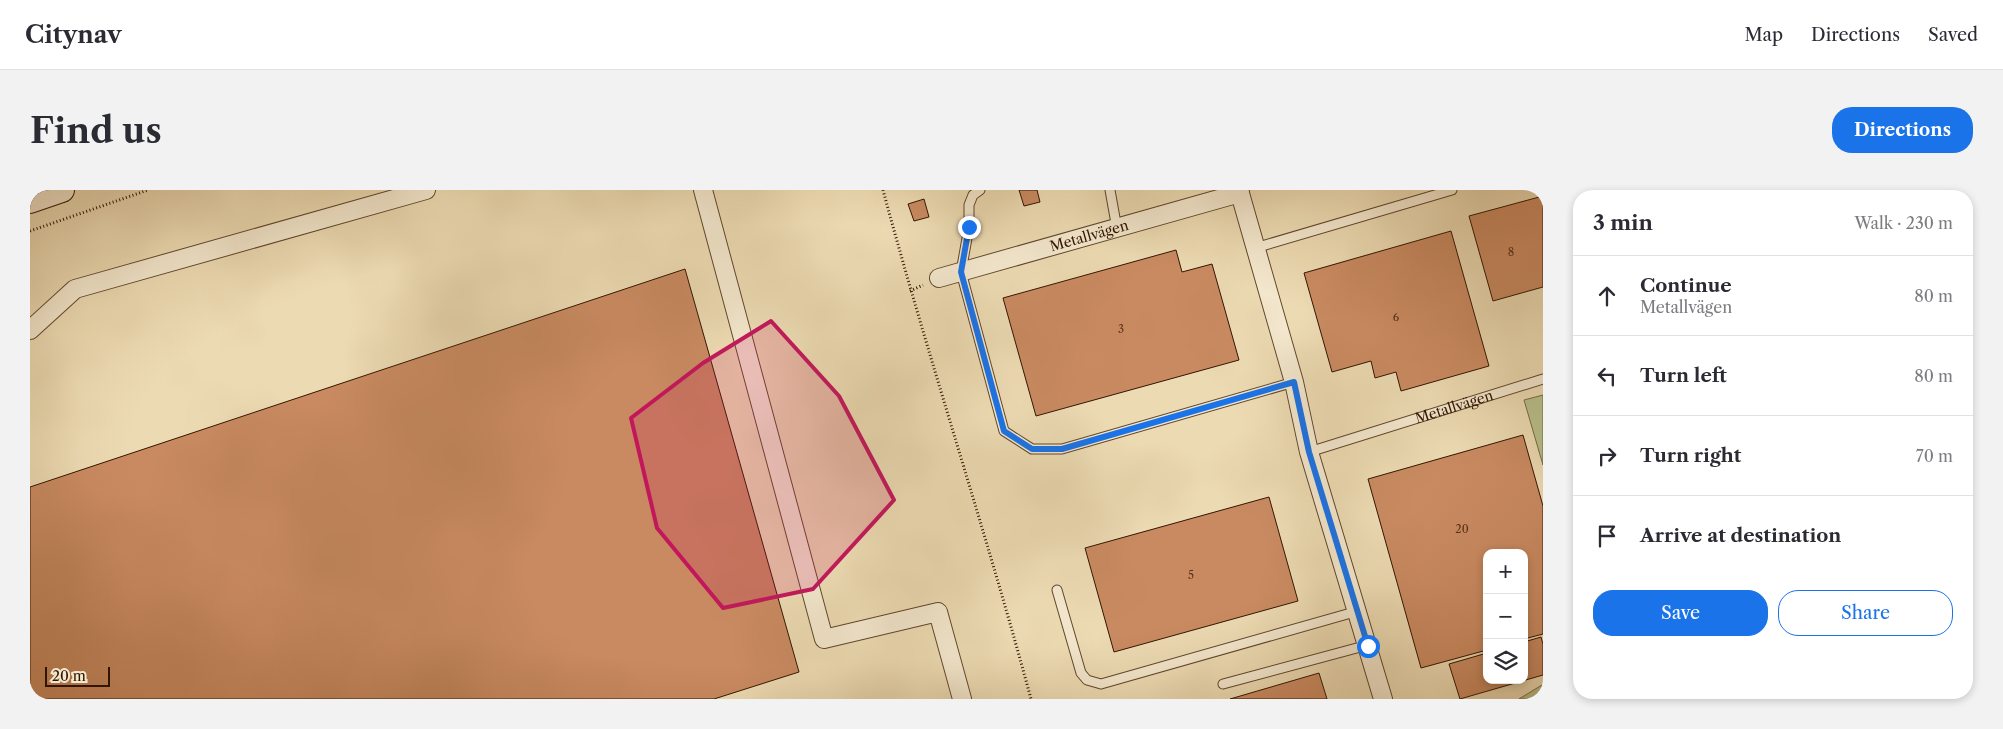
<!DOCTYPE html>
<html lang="en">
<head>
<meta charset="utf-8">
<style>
	body { margin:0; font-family:"Libre Caslon Text",serif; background:#f2f2f3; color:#2b2b33 }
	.controls { position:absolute; right:15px; bottom:15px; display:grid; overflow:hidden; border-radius:10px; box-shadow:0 2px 8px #0003 }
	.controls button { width:45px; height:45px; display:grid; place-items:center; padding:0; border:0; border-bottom:1px solid #e1e1e2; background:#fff; color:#2b2b33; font:25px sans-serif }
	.scale { position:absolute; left:15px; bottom:12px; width:65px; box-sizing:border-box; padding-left:5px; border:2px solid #321500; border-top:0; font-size:14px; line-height:18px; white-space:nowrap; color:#321500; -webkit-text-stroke:4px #f3e7cd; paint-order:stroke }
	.stop { position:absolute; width:15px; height:15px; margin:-11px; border:4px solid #1a73e8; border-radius:50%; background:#fff }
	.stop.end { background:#1a73e8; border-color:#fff; box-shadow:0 1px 5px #0008 }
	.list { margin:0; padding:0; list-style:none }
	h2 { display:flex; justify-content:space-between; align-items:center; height:65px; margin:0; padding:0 20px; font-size:21px }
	h2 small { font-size:16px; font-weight:400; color:#7c7c81 }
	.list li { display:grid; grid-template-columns:32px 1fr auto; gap:15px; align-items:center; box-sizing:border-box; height:80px; padding:0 20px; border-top:1px solid #e1e1e2 }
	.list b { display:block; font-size:19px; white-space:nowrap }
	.list p { margin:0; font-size:16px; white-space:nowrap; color:#7c7c81 }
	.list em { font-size:16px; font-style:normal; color:#7c7c81 }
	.actions { display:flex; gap:10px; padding:15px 20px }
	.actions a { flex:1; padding:11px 0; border:1px solid #1a73e8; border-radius:20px; text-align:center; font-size:18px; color:#1a73e8 }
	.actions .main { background:#1a73e8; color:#fff }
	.icon { flex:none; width:28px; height:28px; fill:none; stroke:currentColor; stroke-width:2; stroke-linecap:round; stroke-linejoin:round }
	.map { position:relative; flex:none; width:1513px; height:509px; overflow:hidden; border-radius:20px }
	header { display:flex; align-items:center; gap:30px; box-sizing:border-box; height:70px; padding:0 25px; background:#fff; border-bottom:1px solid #e1e1e2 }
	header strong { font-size:24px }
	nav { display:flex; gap:28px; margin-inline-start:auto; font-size:18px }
	.intro { display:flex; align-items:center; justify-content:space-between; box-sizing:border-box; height:120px; padding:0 30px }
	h1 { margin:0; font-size:35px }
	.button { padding:12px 22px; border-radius:20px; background:#1a73e8; color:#fff; font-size:18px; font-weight:700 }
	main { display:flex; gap:30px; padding:0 30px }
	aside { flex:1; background:#fff; border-radius:20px; box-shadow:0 2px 8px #0003 }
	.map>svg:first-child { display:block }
	.green { fill:#b8c08c; stroke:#756a46 }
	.building { fill:#c98a61; stroke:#321500 }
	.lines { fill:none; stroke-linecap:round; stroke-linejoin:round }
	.lane-casing { stroke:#60462c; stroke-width:11 }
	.street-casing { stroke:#60462c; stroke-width:20 }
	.secondary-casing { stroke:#321500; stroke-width:26 }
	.path { stroke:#321500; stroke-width:3; stroke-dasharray:1 2.5; stroke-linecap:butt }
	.lane { stroke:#f3e7cd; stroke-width:9 }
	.street { stroke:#f3e7cd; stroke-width:18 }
	.secondary { stroke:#f3e7cd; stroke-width:24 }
	.route { stroke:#1a73e8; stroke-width:6 }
	.marked { fill:#c2185b; fill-opacity:0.2; stroke:#c2185b; stroke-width:4; stroke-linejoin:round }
	.labels { text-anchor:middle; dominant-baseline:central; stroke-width:4; stroke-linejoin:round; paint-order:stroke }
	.number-label { font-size:11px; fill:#583218 }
	.street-label { font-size:14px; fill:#321500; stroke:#f3e7cd }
</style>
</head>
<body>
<header>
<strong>Citynav</strong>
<nav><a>Map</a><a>Directions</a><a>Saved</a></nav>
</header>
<div class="intro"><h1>Find us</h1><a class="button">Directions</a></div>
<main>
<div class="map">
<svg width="1513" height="509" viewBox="0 0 1513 509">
	<rect width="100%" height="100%" fill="#ecdab2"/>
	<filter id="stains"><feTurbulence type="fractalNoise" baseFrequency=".004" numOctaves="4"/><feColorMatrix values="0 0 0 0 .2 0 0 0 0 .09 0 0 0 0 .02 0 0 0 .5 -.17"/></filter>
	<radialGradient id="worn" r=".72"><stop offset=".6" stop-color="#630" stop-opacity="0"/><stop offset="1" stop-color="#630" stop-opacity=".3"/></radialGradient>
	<g class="green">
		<polygon points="1513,205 1513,275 1494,210"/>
		<polygon points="1512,495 1513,509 1489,509"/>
	</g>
	<g class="building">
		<polygon points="989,0 1007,0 1010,12 994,16"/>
		<polygon points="1513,6 1513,97 1463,111 1439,26"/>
		<polygon points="894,9 899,27 884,31 878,14"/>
		<polygon points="1421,41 1459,176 1371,201 1366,182 1345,188 1341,171 1302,182 1274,83"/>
		<polygon points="1146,60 1152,82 1182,74 1209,170 1006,226 973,108"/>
		<polygon points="655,79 769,482 684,509 0,509 0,297"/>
		<polygon points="1493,245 1513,316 1513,444 1494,449 1494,363 1457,363 1457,460 1391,478 1338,289"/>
		<polygon points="1239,307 1268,411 1084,462 1055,358"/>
		<polygon points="1511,447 1513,454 1513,485 1430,509 1419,474 1457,463 1457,490 1494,490 1494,452"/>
		<polygon points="1289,483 1297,509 1200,509"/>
	</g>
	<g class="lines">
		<g class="lane-casing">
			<g id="lane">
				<polyline points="950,0 943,5 939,15 939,37 931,82 974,241 1002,259 1032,259 1264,192"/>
				<polyline points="1080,0 1087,39"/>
				<polyline points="1225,58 1422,0"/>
				<path id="s1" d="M1279 262 1513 189"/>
				<polyline points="1027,400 1051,483 1057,490 1071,494 1328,421"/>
				<polyline points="1193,494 1338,455"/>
			</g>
		</g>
		<g class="street-casing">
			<g id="street">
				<polyline points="673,0 794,449 908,422 932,509"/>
				<polyline points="1209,0 1264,192 1279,262 1353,509"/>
				<path id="s2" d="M909 88 1210 3"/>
				<polyline points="0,140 45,99 396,0"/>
			</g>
		</g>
		<g class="secondary-casing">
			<polyline id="secondary" points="0,11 32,0"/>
		</g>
		<g class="path">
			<path d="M853 0C899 171 955 338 1001 509"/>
			<polyline points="0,41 118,0"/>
			<polyline points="880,101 893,95"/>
		</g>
		<use href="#lane" class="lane"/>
		<use href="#street" class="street"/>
		<use href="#secondary" class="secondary"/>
	</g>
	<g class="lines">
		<polyline class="route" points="939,37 931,82 974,241 1002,259 1032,259 1264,192 1279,262 1338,456"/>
	</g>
	<path class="marked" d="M741 131 809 206 864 310 783 399 693 418 627 338 601 228 673 173Z"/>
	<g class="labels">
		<g class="number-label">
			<text x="1481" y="62">8</text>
			<text x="1366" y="127">6</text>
			<text x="1091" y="139">3</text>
			<text x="1432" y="339">20</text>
			<text x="1161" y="385">5</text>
		</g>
		<g class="street-label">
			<text stroke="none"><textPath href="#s2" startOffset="156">Metallvägen</textPath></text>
			<text stroke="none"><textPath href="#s1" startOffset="152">Metallvägen</textPath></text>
		</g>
	</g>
	<rect width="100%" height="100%" filter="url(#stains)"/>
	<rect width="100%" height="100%" fill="url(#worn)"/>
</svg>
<div class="controls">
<button>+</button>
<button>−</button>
<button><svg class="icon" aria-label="layers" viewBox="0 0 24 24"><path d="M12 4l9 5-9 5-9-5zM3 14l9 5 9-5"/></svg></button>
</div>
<div class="scale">20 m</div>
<div class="stop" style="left:1338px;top:456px"></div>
<div class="stop end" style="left:939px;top:37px"></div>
</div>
<aside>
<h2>3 min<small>Walk · 230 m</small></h2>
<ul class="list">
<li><svg class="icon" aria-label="ahead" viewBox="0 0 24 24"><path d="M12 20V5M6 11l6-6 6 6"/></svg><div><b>Continue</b><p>Metallvägen</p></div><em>80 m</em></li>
<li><svg class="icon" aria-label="left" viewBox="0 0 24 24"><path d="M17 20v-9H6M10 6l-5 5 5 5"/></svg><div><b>Turn left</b></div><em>80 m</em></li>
<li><svg class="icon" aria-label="right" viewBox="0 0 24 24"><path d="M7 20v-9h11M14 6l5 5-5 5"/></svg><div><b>Turn right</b></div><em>70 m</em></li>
<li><svg class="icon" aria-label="arrive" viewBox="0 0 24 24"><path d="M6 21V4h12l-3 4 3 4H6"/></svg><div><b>Arrive at destination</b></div></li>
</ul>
<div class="actions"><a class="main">Save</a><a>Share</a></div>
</aside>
</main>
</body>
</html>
